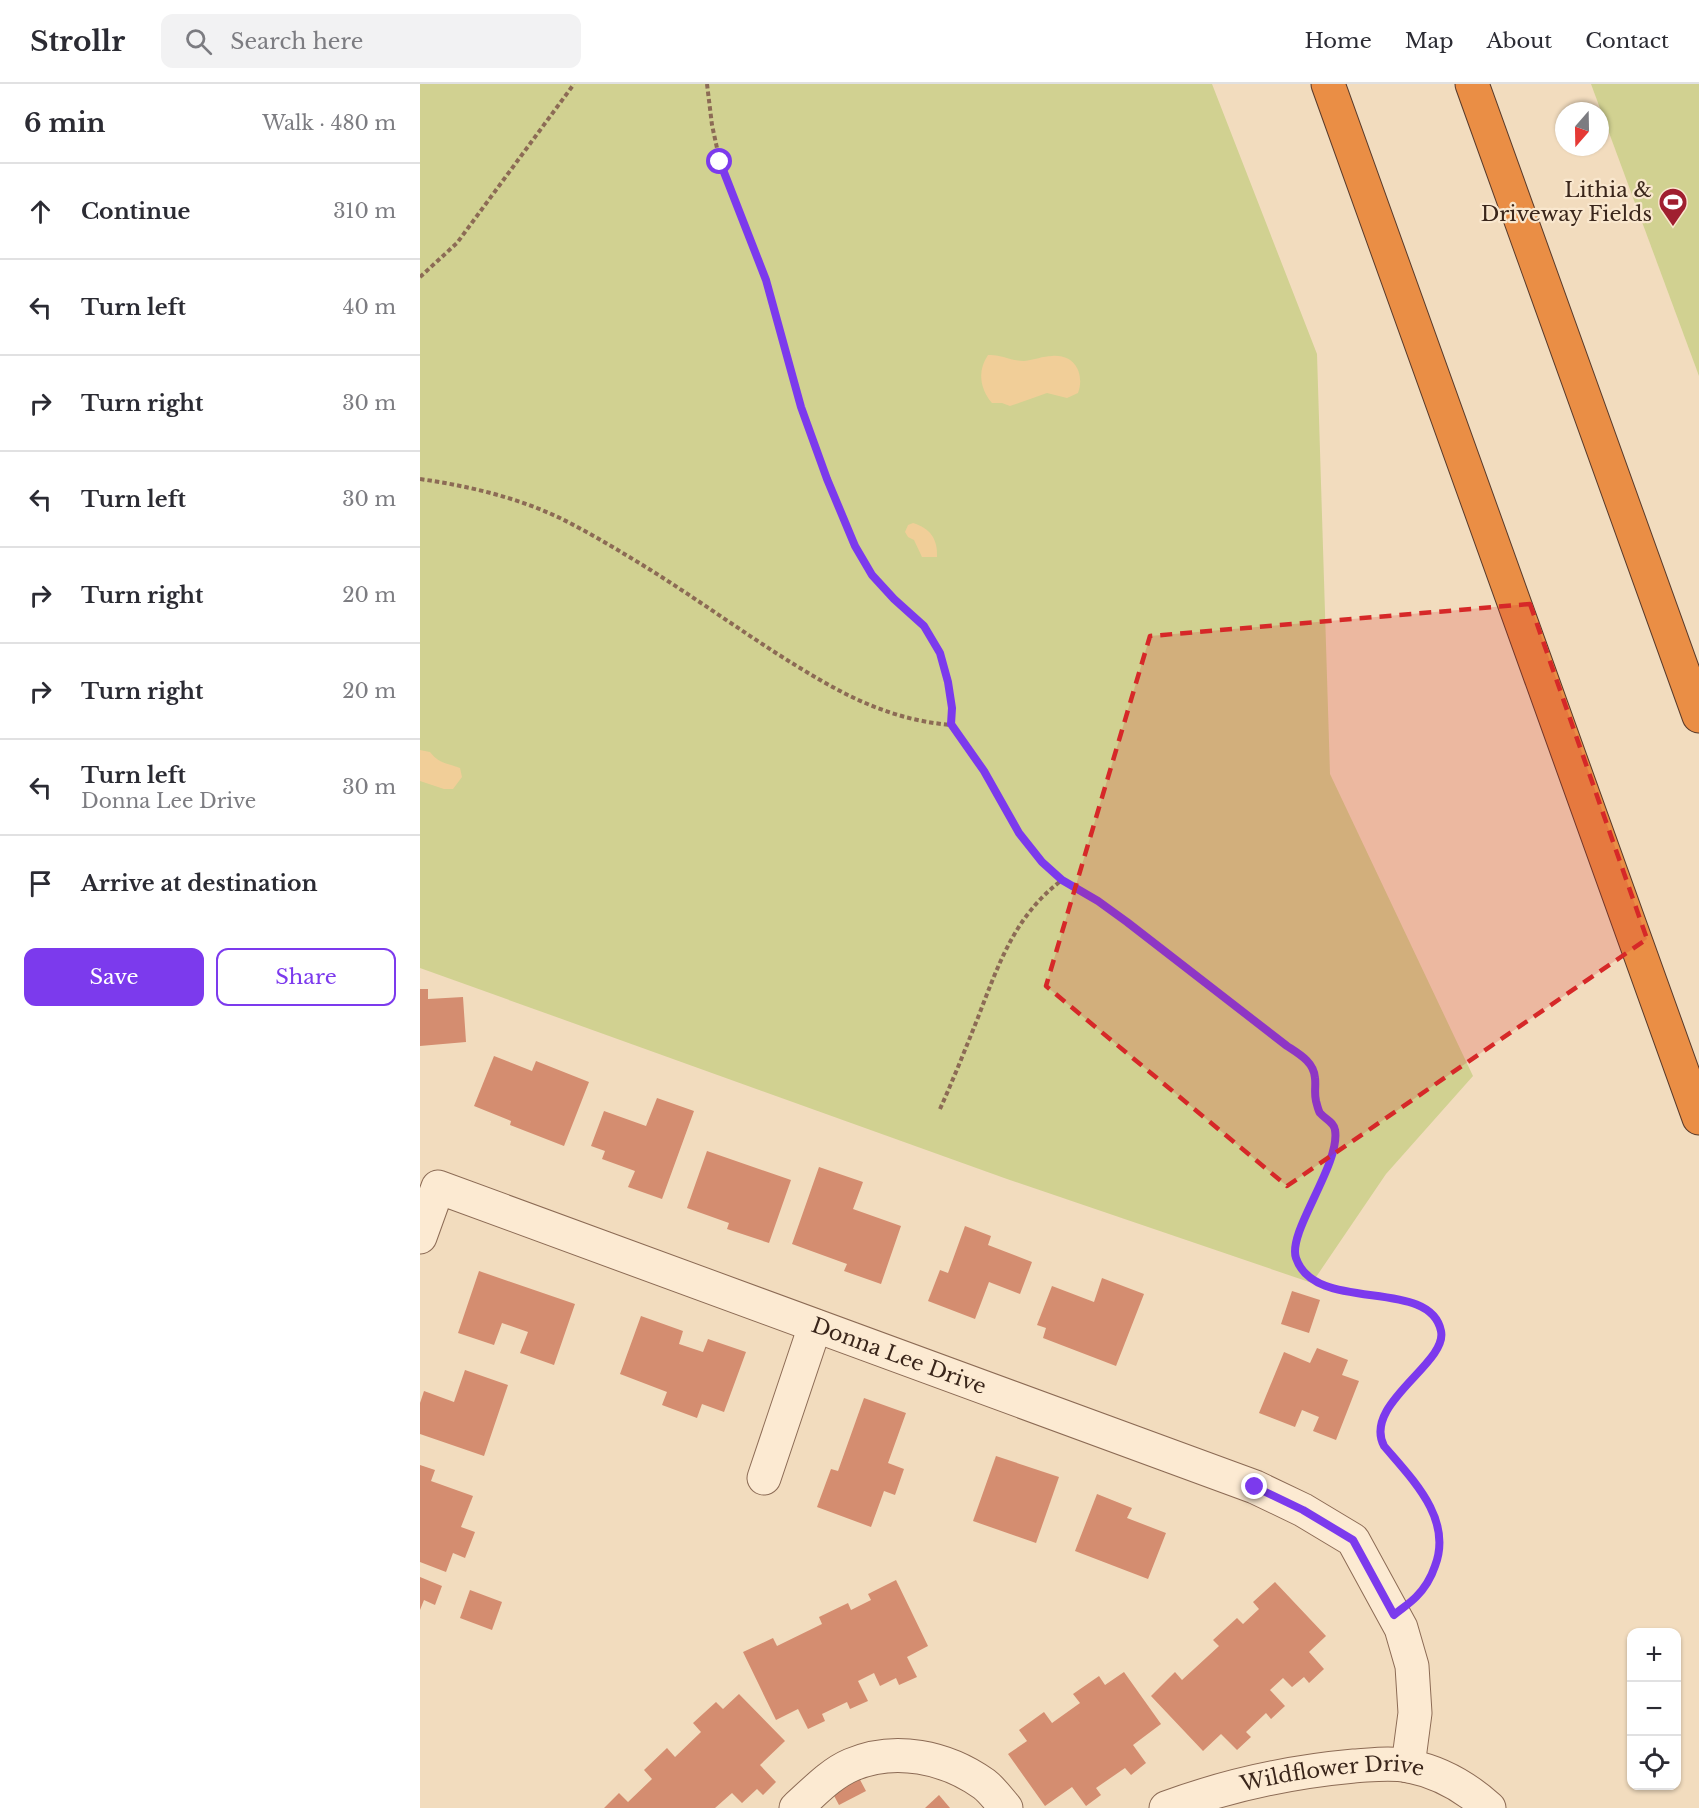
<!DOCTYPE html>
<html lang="en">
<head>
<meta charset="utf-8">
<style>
	body { margin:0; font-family:"Libre Baskerville",serif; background:#f2f2f3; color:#2b2b33 }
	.controls { position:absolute; right:18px; bottom:18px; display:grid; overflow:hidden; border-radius:12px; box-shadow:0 2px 4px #0004 }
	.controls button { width:54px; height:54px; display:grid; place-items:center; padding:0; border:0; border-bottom:2px solid #e1e1e2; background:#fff; color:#2b2b33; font:30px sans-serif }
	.compass { position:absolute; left:1135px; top:18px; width:54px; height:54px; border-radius:50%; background:#fff; box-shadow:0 2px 4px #0004; rotate:200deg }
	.stop { position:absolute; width:18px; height:18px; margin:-14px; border:4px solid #7c3aed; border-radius:50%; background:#fff }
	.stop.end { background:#7c3aed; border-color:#fff; box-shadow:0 2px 6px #0008 }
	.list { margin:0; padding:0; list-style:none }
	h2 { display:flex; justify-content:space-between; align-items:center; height:78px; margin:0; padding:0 24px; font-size:26px }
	h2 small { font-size:20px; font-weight:400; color:#7c7c81 }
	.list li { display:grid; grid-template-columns:39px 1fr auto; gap:18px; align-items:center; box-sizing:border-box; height:96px; padding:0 24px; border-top:2px solid #e1e1e2 }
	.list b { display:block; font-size:22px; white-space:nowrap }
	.list p { margin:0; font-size:20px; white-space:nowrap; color:#7c7c81 }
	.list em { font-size:20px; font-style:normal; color:#7c7c81 }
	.actions { display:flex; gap:12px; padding:18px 24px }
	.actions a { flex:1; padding:14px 0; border:2px solid #7c3aed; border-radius:12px; text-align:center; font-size:21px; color:#7c3aed }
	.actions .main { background:#7c3aed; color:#fff }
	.icon { flex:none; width:33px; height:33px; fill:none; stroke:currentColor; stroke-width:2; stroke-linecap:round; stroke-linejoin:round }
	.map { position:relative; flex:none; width:1279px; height:1724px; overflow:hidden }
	header { display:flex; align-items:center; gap:36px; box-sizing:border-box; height:84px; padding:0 30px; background:#fff; border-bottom:2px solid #e1e1e2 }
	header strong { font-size:28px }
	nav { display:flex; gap:33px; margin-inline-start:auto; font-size:21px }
	.search { width:420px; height:54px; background:#f2f2f3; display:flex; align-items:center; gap:15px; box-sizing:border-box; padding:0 21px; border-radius:12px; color:#7c7c81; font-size:22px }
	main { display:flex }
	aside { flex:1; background:#fff }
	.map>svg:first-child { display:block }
	.green { fill:#d1d191 }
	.sand { fill:#f1ce98 }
	.building { fill:#d48d70 }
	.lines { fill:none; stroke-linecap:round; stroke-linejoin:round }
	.street-casing { stroke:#8c6b55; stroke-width:35 }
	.highway-casing { stroke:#593a2a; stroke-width:35 }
	.path { stroke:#8c6b55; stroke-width:4; stroke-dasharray:4.5 3; stroke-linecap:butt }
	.street { stroke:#fcead2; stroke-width:33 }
	.highway { stroke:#ea8e45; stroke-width:33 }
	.route { stroke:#7c3aed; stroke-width:8 }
	.marked { fill:#d62828; fill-opacity:0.2; stroke:#d62828; stroke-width:4.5; stroke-dasharray:12 8; stroke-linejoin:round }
	.labels { text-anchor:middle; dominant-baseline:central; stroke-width:4.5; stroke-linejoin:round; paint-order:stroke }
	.poi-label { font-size:21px; fill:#3a261b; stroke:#f9e7ce; text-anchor:end }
	.street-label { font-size:21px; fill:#3a261b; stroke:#f9e7ce }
</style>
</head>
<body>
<header>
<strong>Strollr</strong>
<div class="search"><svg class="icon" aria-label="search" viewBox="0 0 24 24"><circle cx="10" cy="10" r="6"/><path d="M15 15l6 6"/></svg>Search here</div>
<nav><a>Home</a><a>Map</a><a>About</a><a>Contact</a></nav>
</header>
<main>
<aside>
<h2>6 min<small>Walk · 480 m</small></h2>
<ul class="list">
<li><svg class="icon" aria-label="ahead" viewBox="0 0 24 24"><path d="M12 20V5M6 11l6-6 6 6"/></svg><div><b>Continue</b></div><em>310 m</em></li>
<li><svg class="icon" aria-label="left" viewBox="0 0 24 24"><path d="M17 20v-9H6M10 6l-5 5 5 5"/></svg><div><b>Turn left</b></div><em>40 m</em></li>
<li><svg class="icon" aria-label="right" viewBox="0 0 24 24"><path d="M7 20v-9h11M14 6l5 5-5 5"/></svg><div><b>Turn right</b></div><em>30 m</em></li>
<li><svg class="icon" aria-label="left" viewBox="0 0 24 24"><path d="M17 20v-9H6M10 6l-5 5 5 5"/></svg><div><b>Turn left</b></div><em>30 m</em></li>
<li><svg class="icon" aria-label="right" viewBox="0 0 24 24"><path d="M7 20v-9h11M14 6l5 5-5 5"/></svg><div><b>Turn right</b></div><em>20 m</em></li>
<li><svg class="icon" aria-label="right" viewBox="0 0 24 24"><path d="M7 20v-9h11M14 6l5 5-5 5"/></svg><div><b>Turn right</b></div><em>20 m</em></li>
<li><svg class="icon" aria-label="left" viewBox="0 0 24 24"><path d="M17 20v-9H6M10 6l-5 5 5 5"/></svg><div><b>Turn left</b><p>Donna Lee Drive</p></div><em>30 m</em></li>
<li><svg class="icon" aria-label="arrive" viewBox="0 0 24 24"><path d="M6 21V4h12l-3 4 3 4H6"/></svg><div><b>Arrive at destination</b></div></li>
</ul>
<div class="actions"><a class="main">Save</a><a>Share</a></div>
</aside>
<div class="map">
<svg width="1279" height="1724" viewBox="0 0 1279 1724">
	<rect width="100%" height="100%" fill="#f2dcbe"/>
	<g class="green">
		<polygon points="0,0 792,0 897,270 910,690 1053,992 966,1090 892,1199 587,1095 0,884"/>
		<polygon points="1171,0 1279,0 1279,292"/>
	</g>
	<g class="sand">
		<path d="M568 271C581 270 591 277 604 277 614 276 623 272 632 272 655 270 665 290 658 309L647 314 627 309 590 322 582 319H572C560 305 557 287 568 271Z"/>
		<path d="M493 439C510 444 518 455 517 473H502L494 456 488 453 485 448 488 441Z"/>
		<path d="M0 666 10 668C19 680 27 679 40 684L42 693 33 705H24L0 697Z"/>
	</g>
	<g class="building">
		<polygon points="0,905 8,905 8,915 43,913 46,958 0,962"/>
		<polygon points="74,972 112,987 116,977 169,998 144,1062 90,1041 91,1037 54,1022"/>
		<polygon points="237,1014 274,1027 242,1115 208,1103 215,1087 182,1075 185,1067 171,1062 184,1027 226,1042"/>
		<polygon points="287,1067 371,1096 349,1159 307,1145 309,1139 267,1124"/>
		<polygon points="399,1083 443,1098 433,1125 481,1142 461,1200 424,1187 427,1180 372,1160"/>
		<polygon points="545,1142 571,1152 568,1161 612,1178 600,1210 569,1198 555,1235 508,1217 520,1186 528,1189"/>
		<polygon points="59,1187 155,1220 134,1281 100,1269 108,1248 82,1239 74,1261 38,1249"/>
		<polygon points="682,1194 724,1210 696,1282 623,1254 626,1244 617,1241 632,1202 674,1218"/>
		<polygon points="872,1207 900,1216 889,1249 861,1240"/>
		<polygon points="221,1232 263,1247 259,1260 283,1268 288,1255 326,1268 304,1328 282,1320 277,1334 242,1321 247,1308 200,1290"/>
		<polygon points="897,1264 928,1276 922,1291 939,1297 916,1356 893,1347 899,1333 882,1326 875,1343 839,1329 864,1268 890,1279"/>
		<polygon points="45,1286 88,1301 64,1372 0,1350 0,1319 4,1307 34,1318"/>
		<polygon points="444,1314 486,1329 468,1379 484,1385 475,1411 464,1407 451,1443 397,1423 411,1385 418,1387"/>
		<polygon points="576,1372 639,1393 616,1459 553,1437"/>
		<polygon points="0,1381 15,1386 11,1397 53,1412 41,1443 55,1448 45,1474 33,1469 26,1488 0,1478"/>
		<polygon points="677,1410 712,1424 707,1434 746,1449 728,1495 655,1467"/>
		<polygon points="0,1493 22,1502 15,1521 4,1516 0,1526"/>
		<polygon points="476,1496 508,1562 487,1573 497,1593 479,1601 476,1594 460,1602 454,1589 438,1597 448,1617 430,1625 427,1618 402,1630 405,1637 388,1645 378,1625 356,1636 323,1568 353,1554 357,1562 402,1540 399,1533 428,1519 431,1526 451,1516 448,1510"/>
		<polygon points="855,1498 906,1552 889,1568 904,1585 889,1599 884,1593 872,1603 863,1594 850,1606 865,1622 851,1635 846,1629 826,1648 831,1653 817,1666 801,1650 783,1667 731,1612 755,1588 762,1596 799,1562 793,1556 817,1534 823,1540 839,1525 833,1518"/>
		<polygon points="50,1506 82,1518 72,1546 40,1534"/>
		<polygon points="704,1588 741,1640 713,1661 726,1679 711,1691 705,1684 676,1704 681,1711 666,1722 652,1703 625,1722 588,1670 607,1657 599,1646 624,1628 632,1639 660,1619 653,1610 679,1592 685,1601"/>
		<polygon points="319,1610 365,1657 340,1681 356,1698 343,1711 337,1705 322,1719 312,1709 295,1724 184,1724 199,1709 208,1718 232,1695 224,1686 247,1664 255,1673 281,1648 273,1639 296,1618 303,1625"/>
		<polygon points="438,1692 446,1707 419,1721 411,1706"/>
		<polygon points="519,1711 530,1724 505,1724"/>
	</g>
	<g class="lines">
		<g class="street-casing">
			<g id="street">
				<path id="s1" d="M0 1153 18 1103 835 1403 883 1426 933 1456 981 1544 992 1582 995 1629 988 1682"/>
				<polyline points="344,1394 395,1242"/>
				<path d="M376 1724C393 1709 410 1690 431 1681 475 1662 526 1673 564 1700 572 1706 579 1716 586 1724"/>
				<path id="s2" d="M746 1724C808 1701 868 1688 934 1682 952 1681 971 1678 989 1682 1019 1688 1047 1704 1069 1724"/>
			</g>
		</g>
		<g class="highway-casing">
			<g id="highway">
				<polyline points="908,0 1279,1034"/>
				<polyline points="1052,0 1279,632"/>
			</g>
		</g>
		<g class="path">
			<path d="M287 0 292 41 300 78 346 197 381 323 407 395 435 462 452 491 474 515 504 542 520 569 528 598 532 624 531 641 564 687 599 749 622 778 642 796 678 817 707 838 867 962C879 970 894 978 895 994 896 1002 894 1009 896 1017 897 1021 898 1026 900 1029 905 1035 914 1038 915 1046 920 1080 867 1148 876 1174 895 1231 1010 1192 1021 1248 1027 1279 942 1320 964 1362 1005 1409 1045 1451 999 1510"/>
			<polyline points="0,193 37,159 154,0"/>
			<path d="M0 395C48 402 96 413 140 434 164 446 188 460 211 474 261 504 308 538 356 569 413 605 462 635 531 641"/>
			<path d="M520 1025C533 996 545 966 557 936 578 882 594 832 642 796"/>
		</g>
		<use href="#street" class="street"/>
		<use href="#highway" class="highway"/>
	</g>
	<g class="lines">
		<path class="route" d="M300 78 346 196 381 323 407 395 435 462 452 491 474 515 504 542 520 569 528 598 532 624 531 640 564 687 599 749 622 778 642 796 678 817 707 838 867 962C879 970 894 978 895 994 896 1002 894 1009 896 1017 897 1020 898 1026 900 1029 905 1035 914 1038 915 1046 921 1080 867 1148 876 1174 895 1231 1010 1192 1021 1247 1028 1279 942 1320 964 1362 993 1396 1033 1435 1015 1482 1011 1494 1004 1505 996 1513 989 1520 981 1525 974 1531L933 1456 883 1426 835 1403"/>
	</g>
	<path class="marked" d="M1110 520 1227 855 867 1102 626 902 730 552Z"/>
	<defs>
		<g id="stadium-pin" transform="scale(1.5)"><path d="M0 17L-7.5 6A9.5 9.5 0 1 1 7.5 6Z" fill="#a01f30" stroke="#f9e7ce"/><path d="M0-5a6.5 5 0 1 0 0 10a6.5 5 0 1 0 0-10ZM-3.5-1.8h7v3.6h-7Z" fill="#fff"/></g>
	</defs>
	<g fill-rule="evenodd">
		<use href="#stadium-pin" x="1253" y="118"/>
	</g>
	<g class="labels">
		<g class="poi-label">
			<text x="1232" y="106">Lithia &amp;<tspan x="1232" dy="24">Driveway Fields</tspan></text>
		</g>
		<g class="street-label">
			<text stroke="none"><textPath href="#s1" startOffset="544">Donna Lee Drive</textPath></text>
			<text stroke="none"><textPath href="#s2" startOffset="171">Wildflower Drive</textPath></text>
		</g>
	</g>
</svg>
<div class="controls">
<button>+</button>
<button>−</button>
<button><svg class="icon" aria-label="locate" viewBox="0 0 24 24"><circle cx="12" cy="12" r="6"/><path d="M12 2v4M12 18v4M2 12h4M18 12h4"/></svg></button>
</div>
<svg class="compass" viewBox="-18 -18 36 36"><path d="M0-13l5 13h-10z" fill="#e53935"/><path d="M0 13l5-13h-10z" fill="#7c7c81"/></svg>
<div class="stop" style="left:300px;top:78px"></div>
<div class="stop end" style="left:835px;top:1403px"></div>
</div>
</main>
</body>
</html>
